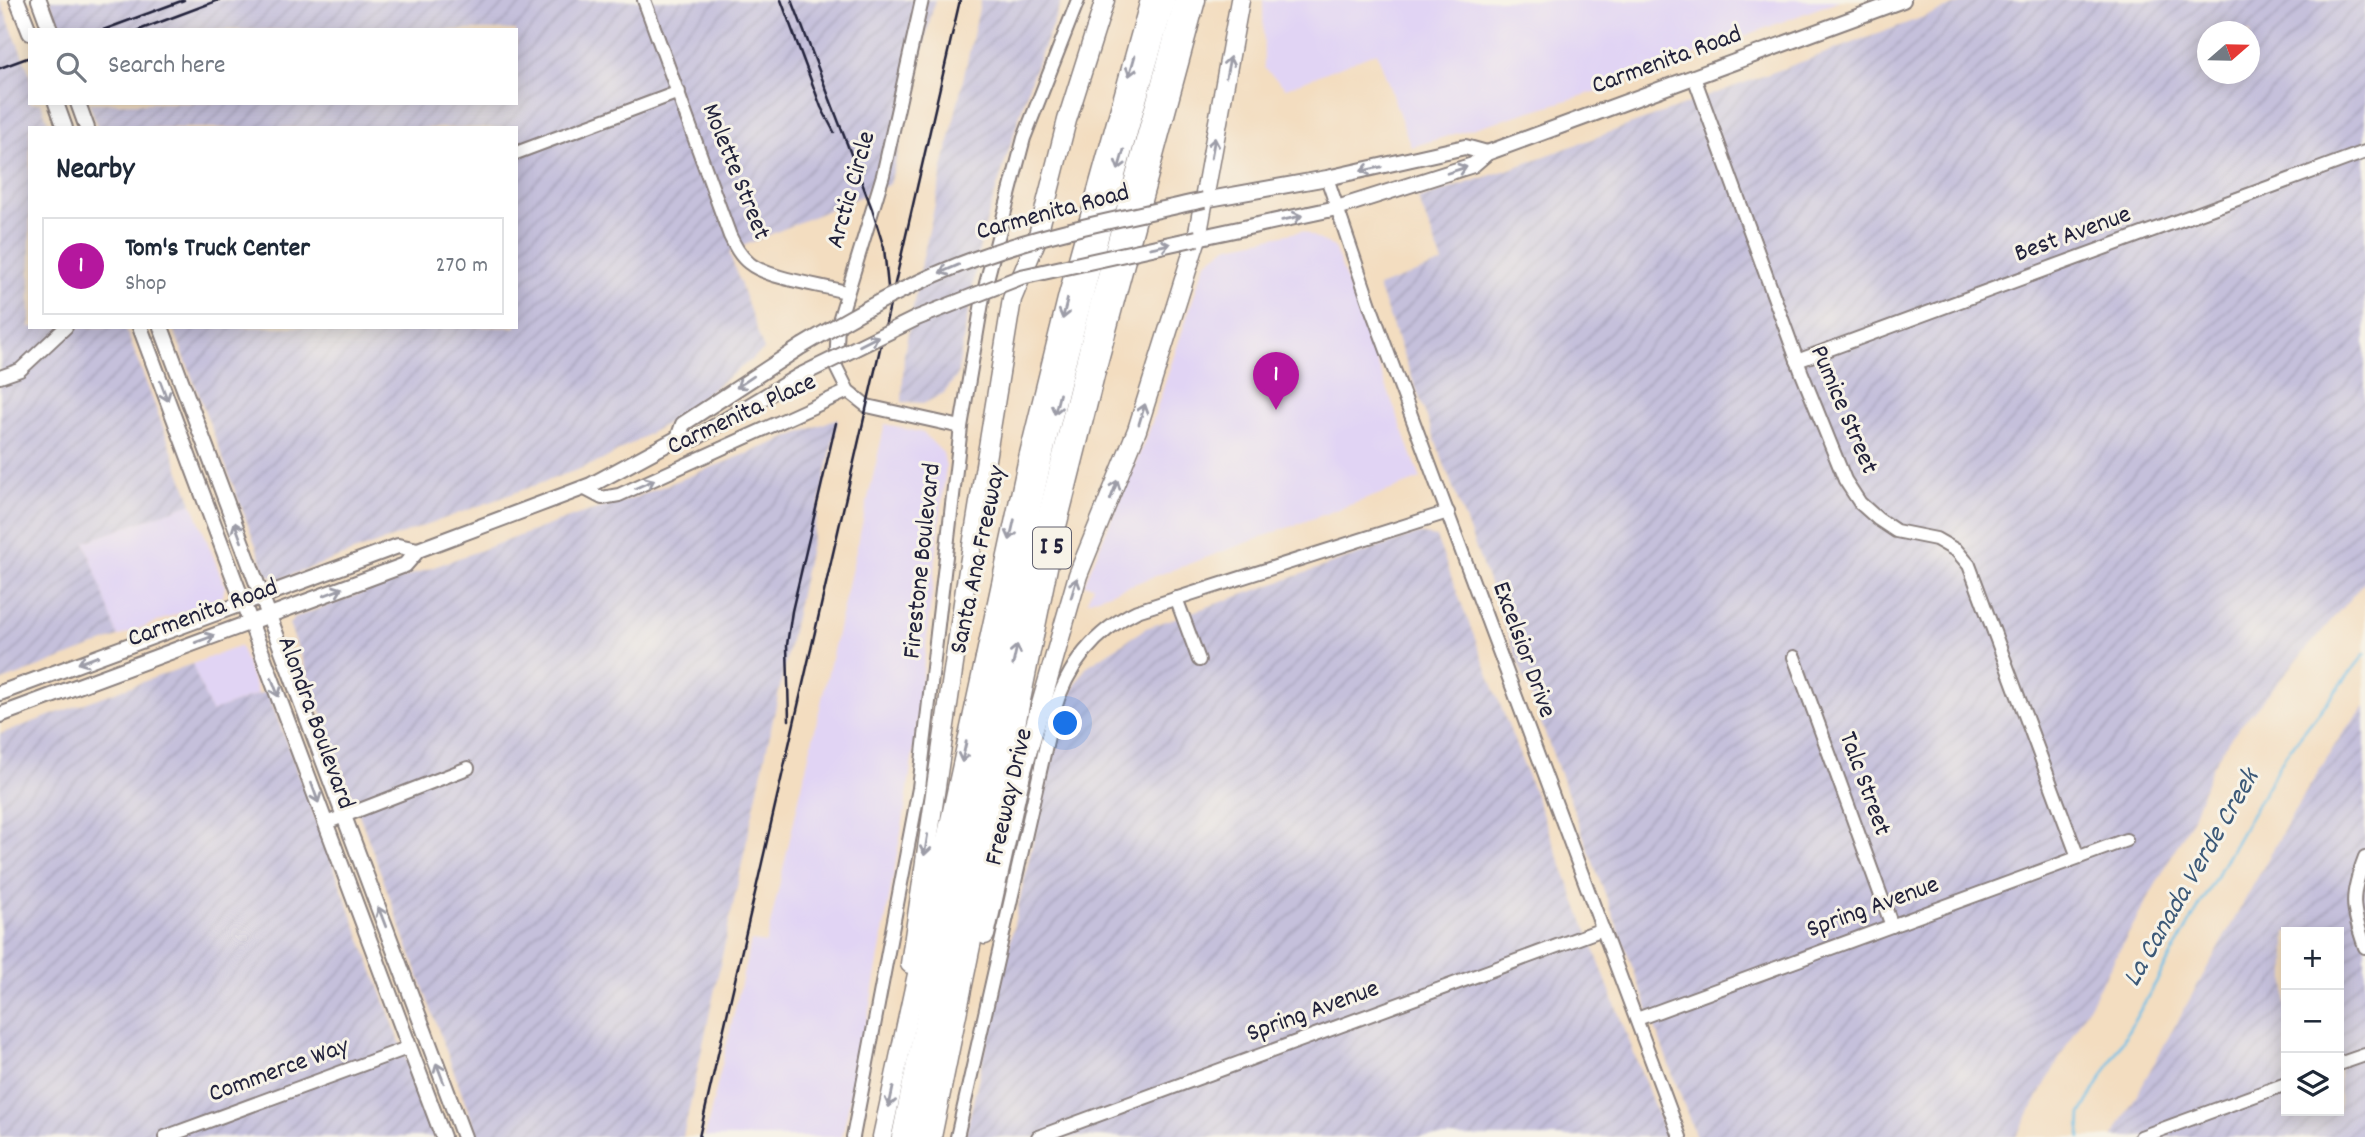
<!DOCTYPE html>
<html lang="en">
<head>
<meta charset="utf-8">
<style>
	body { margin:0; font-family:Dekko,sans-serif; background:#f2f2f3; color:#1f2937 }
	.controls { position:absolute; right:21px; bottom:21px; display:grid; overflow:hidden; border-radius:0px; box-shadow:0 4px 18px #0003 }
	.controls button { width:63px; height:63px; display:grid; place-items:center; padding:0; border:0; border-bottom:2px solid #e0e1e3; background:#fff; color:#1f2937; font:35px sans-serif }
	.compass { position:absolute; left:2197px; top:21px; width:63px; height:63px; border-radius:50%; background:#fff; box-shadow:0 4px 18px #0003; rotate:70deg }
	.you { position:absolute; left:1066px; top:724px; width:24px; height:24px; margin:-18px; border:5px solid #fff; border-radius:50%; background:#1a73e8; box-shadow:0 0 0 10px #1a73e833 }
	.badge { display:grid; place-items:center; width:46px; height:46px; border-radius:50%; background:#b5179e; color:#fff; font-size:23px; font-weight:700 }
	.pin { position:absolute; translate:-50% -58px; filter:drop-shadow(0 2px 4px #0008) }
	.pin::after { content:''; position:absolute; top:37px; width:24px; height:21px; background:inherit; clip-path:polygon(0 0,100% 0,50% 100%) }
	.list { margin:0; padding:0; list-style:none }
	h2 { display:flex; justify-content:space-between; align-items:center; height:91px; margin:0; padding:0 28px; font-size:30px }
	h2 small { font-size:23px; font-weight:400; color:#747a83 }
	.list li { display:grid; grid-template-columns:46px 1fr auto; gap:21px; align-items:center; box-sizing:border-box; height:98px; margin:0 14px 14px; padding:0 14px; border:2px solid #e0e1e3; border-radius:0px }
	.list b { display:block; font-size:26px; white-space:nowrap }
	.list p { margin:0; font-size:23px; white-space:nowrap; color:#747a83 }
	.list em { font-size:23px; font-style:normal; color:#747a83 }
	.icon { flex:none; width:38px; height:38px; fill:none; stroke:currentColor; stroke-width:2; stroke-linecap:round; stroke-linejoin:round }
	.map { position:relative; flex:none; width:2365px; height:1137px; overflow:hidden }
	.search { position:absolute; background:#fff; box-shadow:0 4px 18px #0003; left:28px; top:28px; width:490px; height:77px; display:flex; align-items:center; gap:18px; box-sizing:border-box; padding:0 24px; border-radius:0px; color:#747a83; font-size:26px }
	.panel { position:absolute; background:#fff; box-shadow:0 4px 18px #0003; left:28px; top:126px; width:490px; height:203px; border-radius:0px }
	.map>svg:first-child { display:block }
	.built { fill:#e1d4f4 }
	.industrial { fill:url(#industrial-furrows); fill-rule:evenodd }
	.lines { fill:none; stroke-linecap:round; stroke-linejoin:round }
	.stream { stroke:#6dbfe8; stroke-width:2.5 }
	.minor-casing { stroke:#8a807e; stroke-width:16 }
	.major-casing { stroke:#8a807e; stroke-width:18 }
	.highway-casing { stroke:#8a807e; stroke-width:21 }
	.minor { stroke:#fff; stroke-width:12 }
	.major { stroke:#fff; stroke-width:14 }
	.highway { stroke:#fff; stroke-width:18 }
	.rail { stroke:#22223b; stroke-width:2.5 }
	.major-bridge-casing { stroke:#8a807e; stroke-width:18; stroke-linecap:butt }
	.major-bridge { stroke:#fff; stroke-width:14 }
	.oneway { stroke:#9c9ca7 }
	.labels { text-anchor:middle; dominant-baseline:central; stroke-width:6; stroke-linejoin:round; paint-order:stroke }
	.shield { fill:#f7f3e8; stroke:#62616f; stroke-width:2 }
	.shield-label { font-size:24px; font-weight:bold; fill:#22223b }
	.street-label { font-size:26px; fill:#22223b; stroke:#f7f3e8 }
	.water-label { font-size:28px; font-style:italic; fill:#3c5978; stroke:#f7f3e8 }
</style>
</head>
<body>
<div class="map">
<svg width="2365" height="1137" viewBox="0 0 2365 1137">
	<defs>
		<pattern id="industrial-furrows" width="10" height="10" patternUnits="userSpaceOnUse" patternTransform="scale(1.75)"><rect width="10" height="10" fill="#c5c0db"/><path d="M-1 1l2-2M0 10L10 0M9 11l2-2" fill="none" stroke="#a9a5bd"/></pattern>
	</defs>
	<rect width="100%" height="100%" fill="#f7f3e8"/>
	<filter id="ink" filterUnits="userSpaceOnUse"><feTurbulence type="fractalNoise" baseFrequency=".0143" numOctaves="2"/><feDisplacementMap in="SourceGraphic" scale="14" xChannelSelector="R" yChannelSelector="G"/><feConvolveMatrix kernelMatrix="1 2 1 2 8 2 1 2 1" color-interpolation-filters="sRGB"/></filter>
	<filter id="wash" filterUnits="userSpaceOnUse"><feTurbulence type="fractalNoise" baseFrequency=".00686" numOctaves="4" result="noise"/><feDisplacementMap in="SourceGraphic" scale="28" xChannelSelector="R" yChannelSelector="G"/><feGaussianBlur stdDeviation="1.57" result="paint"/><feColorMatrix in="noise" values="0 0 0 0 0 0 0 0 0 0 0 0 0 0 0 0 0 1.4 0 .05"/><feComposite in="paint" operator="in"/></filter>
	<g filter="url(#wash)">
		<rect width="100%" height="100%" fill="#f3ddc0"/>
		<g class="built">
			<polygon points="1263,0 1840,0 1598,91 1411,147 1377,52 1286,88 1264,68"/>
			<polygon points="1302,231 1334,247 1421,479 1087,601 1093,586 1084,584 1149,431 1205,263 1226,247"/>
			<polygon points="885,424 923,433 943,453 946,467 917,726 904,816 870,1006 842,1137 705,1137 751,941 766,943"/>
			<polygon points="192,503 225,586 223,596 118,637 85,542"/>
			<polygon points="240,646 258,694 211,712 192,664"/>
		</g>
		<g class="industrial">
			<polygon points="0,0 30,74 30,103 41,103 50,128 30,128 30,327 125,327 192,503 85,542 118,637 0,682"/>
			<polygon points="50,0 935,0 890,184 729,252 764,350 669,422 601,461 280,579 267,575 173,327 516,327 516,128 98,128 89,103 516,103 516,30 61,30"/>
			<polygon points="981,0 1062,0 1031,79 981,239 957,376 944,393 925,403 902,402 904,354 921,266"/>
			<path d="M1970 0H2365V581L2230 738 2213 765 2192 819 2016 1137H1696L1378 287 1443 263 1418 199 1510 169ZM2208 32H2250V74H2208Z"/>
			<polygon points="838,418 683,1137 478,1137 289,624 296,617 577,515 631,499"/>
			<polygon points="1418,534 1436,537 1666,1137 965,1137 1065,703 1086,667 1146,628"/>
			<polygon points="192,664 211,712 267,691 436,1137 0,1137 0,734"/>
			<path d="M2365 707V1137H2113L2299 803 2340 737ZM2286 932H2339V1111H2286Z"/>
		</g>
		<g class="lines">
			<polyline class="stream" points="2080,1137 2081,1114 2286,754 2365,654"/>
		</g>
	</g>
	<g filter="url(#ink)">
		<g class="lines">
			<g class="minor-casing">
				<g id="minor">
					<path d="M644 0 730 236C735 246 740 256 749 263 768 279 821 285 846 292"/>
					<polyline points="922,0 883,175 838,324 836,367 848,391 867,406 961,427"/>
					<polyline points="1694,77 1801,371 1845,480 1860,503 1878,519 1896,531 1936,539 1957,551 1969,565 2078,857"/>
					<polyline points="516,153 679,92"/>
					<polyline points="1327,178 1370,305 1680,1137"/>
					<polyline points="1797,361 2365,152"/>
					<polyline points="0,377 20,370 66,327"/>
					<polyline points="583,488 602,498 619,495 848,391"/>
					<polyline points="1176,598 1199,660"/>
					<polyline points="1794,657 1892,926"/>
					<polyline points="326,823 468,768"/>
					<path d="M2365 857C2350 896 2351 907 2365 947"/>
					<polyline points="1637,1019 2126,840"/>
					<polyline points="2339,1064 2365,1055"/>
					<polyline points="165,1137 410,1047"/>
					<polyline points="853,1137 919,788 961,427 984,291 1024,138 1078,0"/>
					<path d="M957 1137 1053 714C1066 669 1093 632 1137 611L1448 512"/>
					<polyline points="1038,1137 1603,929"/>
					<polyline points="2141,1137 2286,1084"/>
				</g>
			</g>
			<g class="major-casing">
				<g id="major">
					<polyline points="17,0 30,33"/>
					<polyline points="39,0 50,30"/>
					<polyline points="56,103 65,128"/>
					<polyline points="78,103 87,128"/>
					<polyline points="1204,200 1327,178 1465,147 1487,153"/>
					<polyline points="1197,238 1337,208 1473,165 1487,153 1903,0"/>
					<polyline points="140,327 443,1137"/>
					<polyline points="161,327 464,1137"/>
					<polyline points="678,438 683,424 802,346"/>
					<polyline points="0,693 398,546 418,550"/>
					<polyline points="0,715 405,565 418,550 591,485 678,438 694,439 799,376"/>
				</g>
			</g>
			<g class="highway-casing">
				<g id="highway">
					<polyline points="985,935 1021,774 1078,575 1137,430 1197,238 1240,0"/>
					<polyline points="910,964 965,589 1012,299 1037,239 1067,120 1105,0"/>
					<polyline points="882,1137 1028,458 1068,295 1150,0"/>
					<path d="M901 1137C939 957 974 776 1012 596 1054 396 1108 197 1166 0"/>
					<polyline points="915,1137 1028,594 1099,306 1184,0"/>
					<polyline points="932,1137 1054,538 1097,367 1196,0"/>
				</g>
			</g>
			<use href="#minor" class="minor"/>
			<use href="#major" class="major"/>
			<use href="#highway" class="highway"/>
			<g class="rail">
				<polyline points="781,0 821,107 834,132"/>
				<polyline points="792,0 872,209 884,248 888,287"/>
				<polyline points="103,30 184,0"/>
				<polyline points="139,30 219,0"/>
				<polyline points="0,68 30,57"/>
				<polyline points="789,720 787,645 792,611 836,423"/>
				<polyline points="699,1137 960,0"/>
			</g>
			<g class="major-bridge-casing">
				<g id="major-bridge">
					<path d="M802 346C859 312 917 279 980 257 1052 231 1129 217 1204 200"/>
					<polyline points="799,376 917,318 1021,277 1197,238"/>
				</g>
			</g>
			<use href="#major-bridge" class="major-bridge"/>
		</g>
		<defs><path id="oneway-shaft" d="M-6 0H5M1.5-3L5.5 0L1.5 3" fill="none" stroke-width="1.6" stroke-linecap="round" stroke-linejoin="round" transform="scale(1.75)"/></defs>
		<g class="oneway">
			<use href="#oneway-shaft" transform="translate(1132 66) rotate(106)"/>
			<use href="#oneway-shaft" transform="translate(1228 67) rotate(-79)"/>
			<use href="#oneway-shaft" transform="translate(1213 148) rotate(-80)"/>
			<use href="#oneway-shaft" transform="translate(1121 160) rotate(106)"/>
			<use href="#oneway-shaft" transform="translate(1371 169) rotate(168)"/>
			<use href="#oneway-shaft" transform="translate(1457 170) rotate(-18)"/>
			<use href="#oneway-shaft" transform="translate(1292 218) rotate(-13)"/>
			<use href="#oneway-shaft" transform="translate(1160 246) rotate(-11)"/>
			<use href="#oneway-shaft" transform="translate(949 269) rotate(157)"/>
			<use href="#oneway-shaft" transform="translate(1065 309) rotate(104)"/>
			<use href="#oneway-shaft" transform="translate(869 341) rotate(-27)"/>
			<use href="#oneway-shaft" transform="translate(745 382) rotate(146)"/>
			<use href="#oneway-shaft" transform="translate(164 391) rotate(69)"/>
			<use href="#oneway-shaft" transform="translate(1057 404) rotate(104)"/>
			<use href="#oneway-shaft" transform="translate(1142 414) rotate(-73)"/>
			<use href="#oneway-shaft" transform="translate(645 484) rotate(-24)"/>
			<use href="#oneway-shaft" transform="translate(1114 490) rotate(-69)"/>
			<use href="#oneway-shaft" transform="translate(1012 530) rotate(103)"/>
			<use href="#oneway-shaft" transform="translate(238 532) rotate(-110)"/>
			<use href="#oneway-shaft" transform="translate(1074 588) rotate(-73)"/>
			<use href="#oneway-shaft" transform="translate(333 592) rotate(-21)"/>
			<use href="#oneway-shaft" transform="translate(205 639) rotate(-20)"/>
			<use href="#oneway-shaft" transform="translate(1015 655) rotate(-78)"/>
			<use href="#oneway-shaft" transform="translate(88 660) rotate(160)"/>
			<use href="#oneway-shaft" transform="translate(275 687) rotate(69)"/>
			<use href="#oneway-shaft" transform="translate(964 752) rotate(102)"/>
			<use href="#oneway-shaft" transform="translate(315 793) rotate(70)"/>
			<use href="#oneway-shaft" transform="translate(926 845) rotate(99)"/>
			<use href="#oneway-shaft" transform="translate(382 917) rotate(-111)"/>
			<use href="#oneway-shaft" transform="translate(440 1073) rotate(-111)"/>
			<use href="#oneway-shaft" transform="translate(891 1097) rotate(102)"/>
		</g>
	</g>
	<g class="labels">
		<rect class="shield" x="1033" y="527.5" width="38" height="41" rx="5"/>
		<g class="shield-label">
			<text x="1052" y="548">I 5</text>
		</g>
		<g class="street-label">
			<text transform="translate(1667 61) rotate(-20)">Carmenita Road</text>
			<text transform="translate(735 172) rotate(68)">Molette Street</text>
			<text transform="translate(852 190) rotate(-74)">Arctic Circle</text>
			<text transform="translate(1053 213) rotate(-15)">Carmenita Road</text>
			<text transform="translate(2073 235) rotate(-20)">Best Avenue</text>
			<text transform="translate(1843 410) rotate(67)">Pumice Street</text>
			<text transform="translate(742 415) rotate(-25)">Carmenita Place</text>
			<text transform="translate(979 560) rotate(-78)">Santa Ana Freeway</text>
			<text transform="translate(923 561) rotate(-84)">Firestone Boulevard</text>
			<text transform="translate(203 614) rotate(-20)">Carmenita Road</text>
			<text transform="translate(1523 650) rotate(70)">Excelsior Drive</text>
			<text transform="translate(315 723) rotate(70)">Alondra Boulevard</text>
			<text transform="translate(1864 784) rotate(70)">Talc Street</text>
			<text transform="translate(1010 797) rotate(-77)">Freeway Drive</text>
			<text transform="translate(1873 908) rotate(-20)">Spring Avenue</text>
			<text transform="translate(1313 1012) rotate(-20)">Spring Avenue</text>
			<text transform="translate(279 1071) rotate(-20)">Commerce Way</text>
		</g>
		<g class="water-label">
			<text transform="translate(2193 879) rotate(-60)">La Canada Verde Creek</text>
		</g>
	</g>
</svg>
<div class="controls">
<button>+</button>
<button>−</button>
<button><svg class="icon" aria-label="layers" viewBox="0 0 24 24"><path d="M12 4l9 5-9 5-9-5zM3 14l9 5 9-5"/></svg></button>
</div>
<svg class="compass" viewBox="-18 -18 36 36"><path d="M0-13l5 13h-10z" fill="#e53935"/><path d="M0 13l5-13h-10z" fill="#747a83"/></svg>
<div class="you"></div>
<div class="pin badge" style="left:1276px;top:410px">1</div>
<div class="search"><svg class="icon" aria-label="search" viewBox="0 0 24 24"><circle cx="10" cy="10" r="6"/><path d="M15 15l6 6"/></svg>Search here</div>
<section class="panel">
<h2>Nearby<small></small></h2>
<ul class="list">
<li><span class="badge">1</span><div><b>Tom's Truck Center</b><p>Shop</p></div><em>270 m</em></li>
</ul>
</section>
</div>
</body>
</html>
